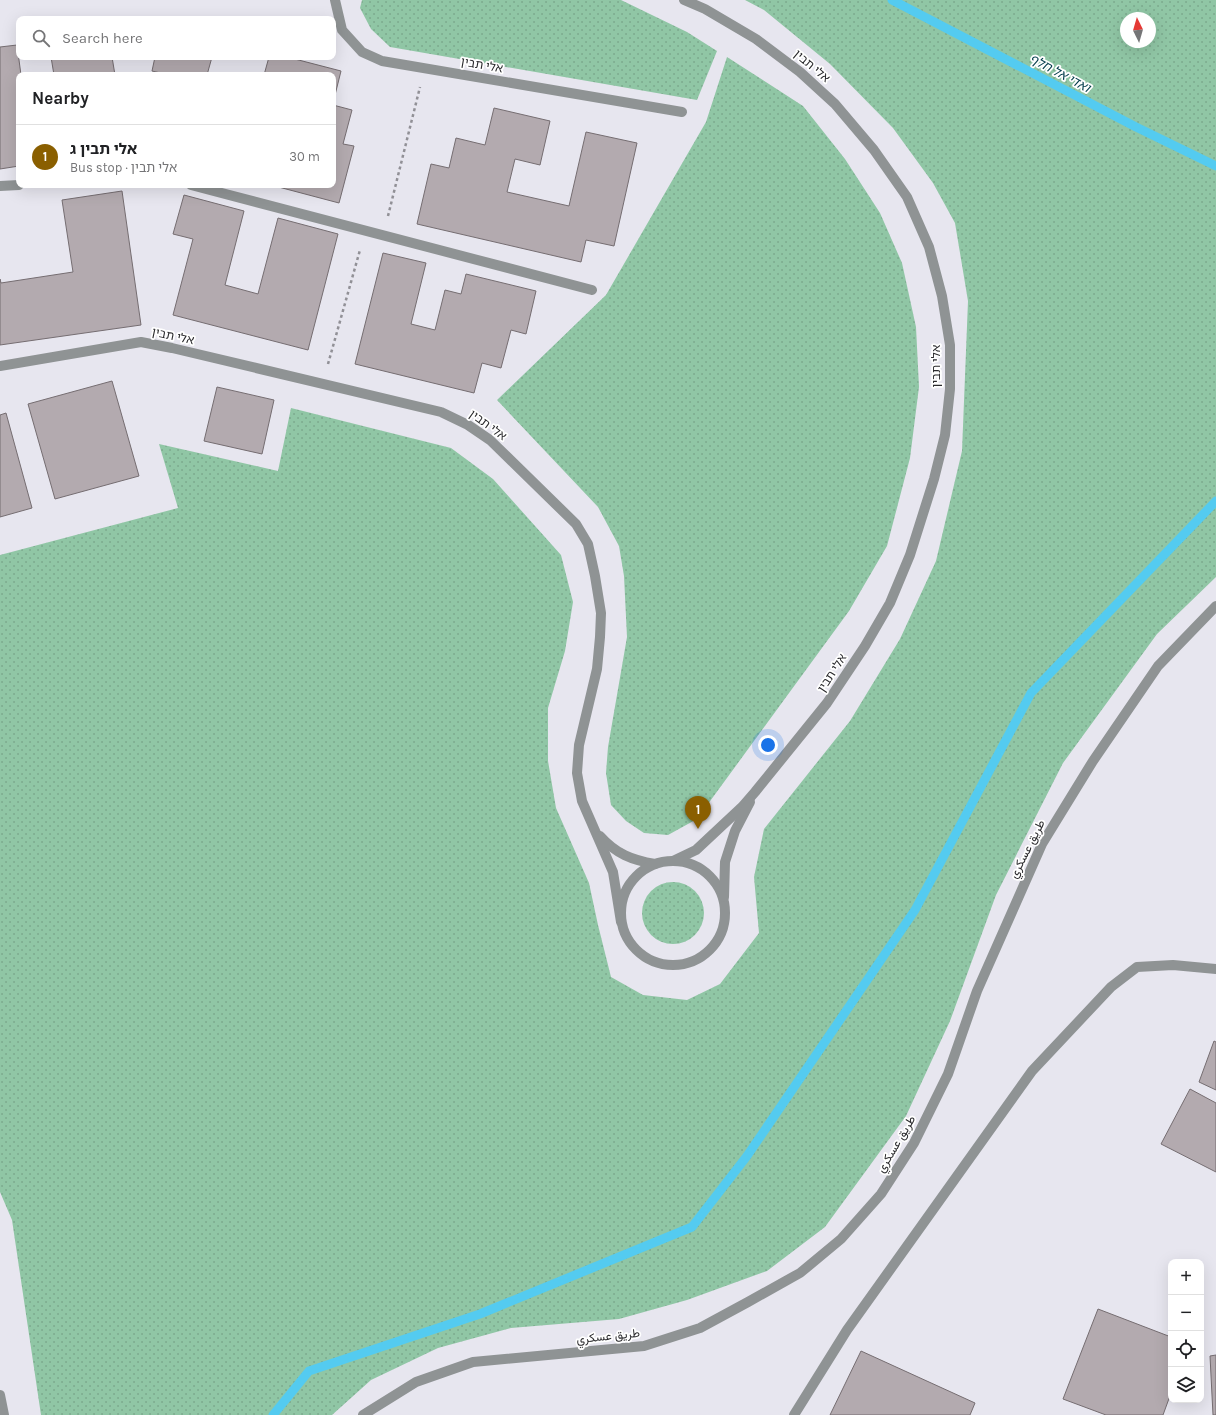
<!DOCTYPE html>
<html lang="en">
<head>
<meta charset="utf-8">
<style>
	body { margin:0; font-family:Karla,Vazirmatn,"Noto Sans Hebrew",sans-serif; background:#f6f6f6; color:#202124 }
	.controls { position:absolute; right:12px; bottom:12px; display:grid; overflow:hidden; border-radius:8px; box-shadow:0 4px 16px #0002 }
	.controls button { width:36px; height:36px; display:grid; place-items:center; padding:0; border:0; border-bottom:1px solid #e0e0e0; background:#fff; color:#202124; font:20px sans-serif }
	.compass { position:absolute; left:1120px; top:12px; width:36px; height:36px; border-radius:50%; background:#fff; box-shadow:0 4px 16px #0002; rotate:355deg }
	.you { position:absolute; left:768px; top:745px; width:14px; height:14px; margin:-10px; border:3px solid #fff; border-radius:50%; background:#1a73e8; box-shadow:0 0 0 6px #1a73e833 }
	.badge { display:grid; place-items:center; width:26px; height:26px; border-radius:50%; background:#8a5f00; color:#fff; font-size:13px; font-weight:700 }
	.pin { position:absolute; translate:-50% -33px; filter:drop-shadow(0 1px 2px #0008) }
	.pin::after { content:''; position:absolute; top:21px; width:14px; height:12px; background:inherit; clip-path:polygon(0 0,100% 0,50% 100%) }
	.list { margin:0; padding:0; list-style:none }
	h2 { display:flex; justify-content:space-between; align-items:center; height:52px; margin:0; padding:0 16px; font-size:17px }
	h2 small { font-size:13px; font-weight:400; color:#757577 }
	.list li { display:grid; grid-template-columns:26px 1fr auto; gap:12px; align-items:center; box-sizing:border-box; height:64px; padding:0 16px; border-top:1px solid #e0e0e0 }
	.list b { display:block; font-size:15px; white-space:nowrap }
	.list p { margin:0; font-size:13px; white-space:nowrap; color:#757577 }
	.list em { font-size:13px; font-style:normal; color:#757577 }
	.icon { flex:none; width:22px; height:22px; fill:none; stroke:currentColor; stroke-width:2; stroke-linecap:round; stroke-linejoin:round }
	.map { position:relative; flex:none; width:1216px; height:1415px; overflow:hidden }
	.search { position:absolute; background:#fff; box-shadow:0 4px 16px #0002; left:16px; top:16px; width:320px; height:44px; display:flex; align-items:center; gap:10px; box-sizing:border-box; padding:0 14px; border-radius:8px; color:#757577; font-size:15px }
	.panel { position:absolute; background:#fff; box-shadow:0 4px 16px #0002; left:16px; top:72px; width:320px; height:116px; border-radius:8px }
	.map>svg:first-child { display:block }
	.green { fill:url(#green-dots); fill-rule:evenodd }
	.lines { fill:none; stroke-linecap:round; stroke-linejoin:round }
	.stream { stroke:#54cbf0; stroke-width:9 }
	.building { fill:#b3aaaf; stroke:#756d71 }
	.path { stroke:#919096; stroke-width:2.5; stroke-dasharray:3 3; stroke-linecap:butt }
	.minor { stroke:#8f9394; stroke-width:10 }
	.labels { text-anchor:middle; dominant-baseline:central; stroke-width:3.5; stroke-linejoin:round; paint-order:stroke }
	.street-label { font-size:12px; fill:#29292c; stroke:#fff }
	.water-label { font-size:13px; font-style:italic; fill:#033c4b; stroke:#fff }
</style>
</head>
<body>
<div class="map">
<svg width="1216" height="1415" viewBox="0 0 1216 1415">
	<defs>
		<pattern id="green-dots" width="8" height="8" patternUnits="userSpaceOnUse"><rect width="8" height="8" fill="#90c6a5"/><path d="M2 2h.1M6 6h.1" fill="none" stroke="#7caa8e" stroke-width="1.8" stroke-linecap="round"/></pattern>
	</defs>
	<rect width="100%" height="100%" fill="#e7e6ef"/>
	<g class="green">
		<polygon points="362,0 621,0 687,32 717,51 697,100 390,47 371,29 360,8"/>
		<path d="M745 0H1216V577L1157 634 1063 763 996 895 950 1021 906 1116 825 1227 767 1271 687 1300 619 1319 511 1328 438 1348 371 1380 332 1415H41L12 1220 0 1192V555L178 508 159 444 278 471 291 408 451 448 493 479 561 555 573 602 565 651 548 708V761L556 808 589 883 598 925 611 977 643 995 687 1000 720 984 759 933 754 877 764 829 850 721 900 639 936 561 962 451 968 301 955 223 933 183 893 128 830 64 764 10ZM1126 18H1150V42H1126Z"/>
		<polygon points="727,57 803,106 845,159 880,213 902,263 916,327 919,387 910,458 887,546 849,611 697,819 668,835 644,833 626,821 611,805 606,773 608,747 627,637 624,576 619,546 598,507 497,400 606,295 706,122"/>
		<circle cx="673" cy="913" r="31"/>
	</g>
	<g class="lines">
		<g class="stream">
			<polyline points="892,0 1136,127 1216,166"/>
			<polyline points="273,1415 309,1371 480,1314 692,1227 747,1156 915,910 1031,693 1216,501"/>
		</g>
	</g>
	<g class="building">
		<polygon points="17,45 21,75 19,75 19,166 0,169 0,47"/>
		<polygon points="51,57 112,57 115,75 54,75"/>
		<polygon points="155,57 212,57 207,75 169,75 152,71"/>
		<polygon points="269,57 287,57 341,71 333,103 333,75 264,75"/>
		<polygon points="333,105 352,110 343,144 354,146 339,203 271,185 333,185"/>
		<polygon points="494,108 550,121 540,165 515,159 507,192 569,206 586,132 637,143 614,246 586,240 581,262 417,224 431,164 449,168 456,138 485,145"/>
		<polygon points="122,191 141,325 0,345 0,279 1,283 73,272 62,200"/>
		<polygon points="184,195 244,211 225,285 258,294 278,218 338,234 308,350 173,315 193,239 173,234"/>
		<polygon points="383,253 426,263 411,324 435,330 445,290 461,294 466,274 536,291 526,334 511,330 501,368 482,363 474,393 355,364"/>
		<polygon points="112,381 139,476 55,499 28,404"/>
		<polygon points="217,387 274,400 262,454 204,441"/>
		<polygon points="6,413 32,508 0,517 0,415"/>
		<polygon points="1214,1041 1216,1042 1216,1090 1199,1082"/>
		<polygon points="1190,1089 1216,1103 1216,1172 1161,1144"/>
		<polygon points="1098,1309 1171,1337 1171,1393 1163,1415 1106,1415 1063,1399"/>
		<polygon points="861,1351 975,1403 970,1415 830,1415"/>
		<polygon points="1216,1355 1216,1415 1213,1415 1210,1356"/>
	</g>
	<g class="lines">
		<g class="path">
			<polyline points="388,216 420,87"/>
			<polyline points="328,364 360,250"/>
		</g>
		<g class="minor">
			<polyline points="335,0 342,30 362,52 382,61 682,112"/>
			<polyline points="191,185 592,290"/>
			<polyline points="0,186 19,185"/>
			<polyline points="0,366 141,342 172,348 441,412 468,425 490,440 576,524 588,544 595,576 601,613 600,637 597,669 579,745 577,773 582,801 613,872 621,922"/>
			<path d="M600 836C616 854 632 860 655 864"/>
			<polyline points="673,861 696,850 742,807 755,792 827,703 865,646 890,603 910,555 934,479 945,435 950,389 950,345 942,296 929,247 907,197 874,150 835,104 800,72 756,39 705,9 684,0"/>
			<circle cx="673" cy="913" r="52"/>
			<polyline points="724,897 725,862 735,831 750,802"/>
			<polyline points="0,1395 4,1415"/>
			<polyline points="363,1415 416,1382 473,1362 644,1346 700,1328 748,1302 800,1273 841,1239 881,1194 914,1143 948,1074 977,991 1042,844 1093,761 1158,666 1216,606"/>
			<polyline points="794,1415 847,1330 1032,1071 1111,987 1137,967 1173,965 1216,969"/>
		</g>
	</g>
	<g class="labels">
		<g class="street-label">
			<text transform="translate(482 65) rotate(10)">אלי תבין</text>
			<text transform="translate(812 66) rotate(40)">אלי תבין</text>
			<text transform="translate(173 336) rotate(12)">אלי תבין</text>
			<text transform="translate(936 366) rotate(-90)">אלי תבין</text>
			<text transform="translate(488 425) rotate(36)">אלי תבין</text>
			<text transform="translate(832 673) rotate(-57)">אלי תבין</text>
			<text transform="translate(1027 849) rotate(-63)">طريق عسكري</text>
			<text transform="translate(896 1144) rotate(-59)">طريق عسكري</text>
			<text transform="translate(608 1336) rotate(-6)">طريق عسكري</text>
		</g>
		<g class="water-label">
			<text transform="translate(1060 73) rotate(28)">ואדי אל חלף</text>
		</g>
	</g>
</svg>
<div class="controls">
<button>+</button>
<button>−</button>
<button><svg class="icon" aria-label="locate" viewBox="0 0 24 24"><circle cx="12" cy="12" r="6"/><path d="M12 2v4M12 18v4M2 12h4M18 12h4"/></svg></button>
<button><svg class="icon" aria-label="layers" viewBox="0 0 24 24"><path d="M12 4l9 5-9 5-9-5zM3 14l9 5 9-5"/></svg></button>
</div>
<svg class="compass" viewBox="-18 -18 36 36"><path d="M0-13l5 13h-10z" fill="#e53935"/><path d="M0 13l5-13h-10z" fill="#757577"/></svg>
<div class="you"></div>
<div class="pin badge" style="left:698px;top:829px">1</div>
<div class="search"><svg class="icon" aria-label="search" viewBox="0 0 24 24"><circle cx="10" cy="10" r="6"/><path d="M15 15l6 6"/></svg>Search here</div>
<section class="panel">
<h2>Nearby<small></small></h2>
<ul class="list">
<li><span class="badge">1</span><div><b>אלי תבין ג</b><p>Bus stop · אלי תבין</p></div><em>30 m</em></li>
</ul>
</section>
</div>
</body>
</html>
